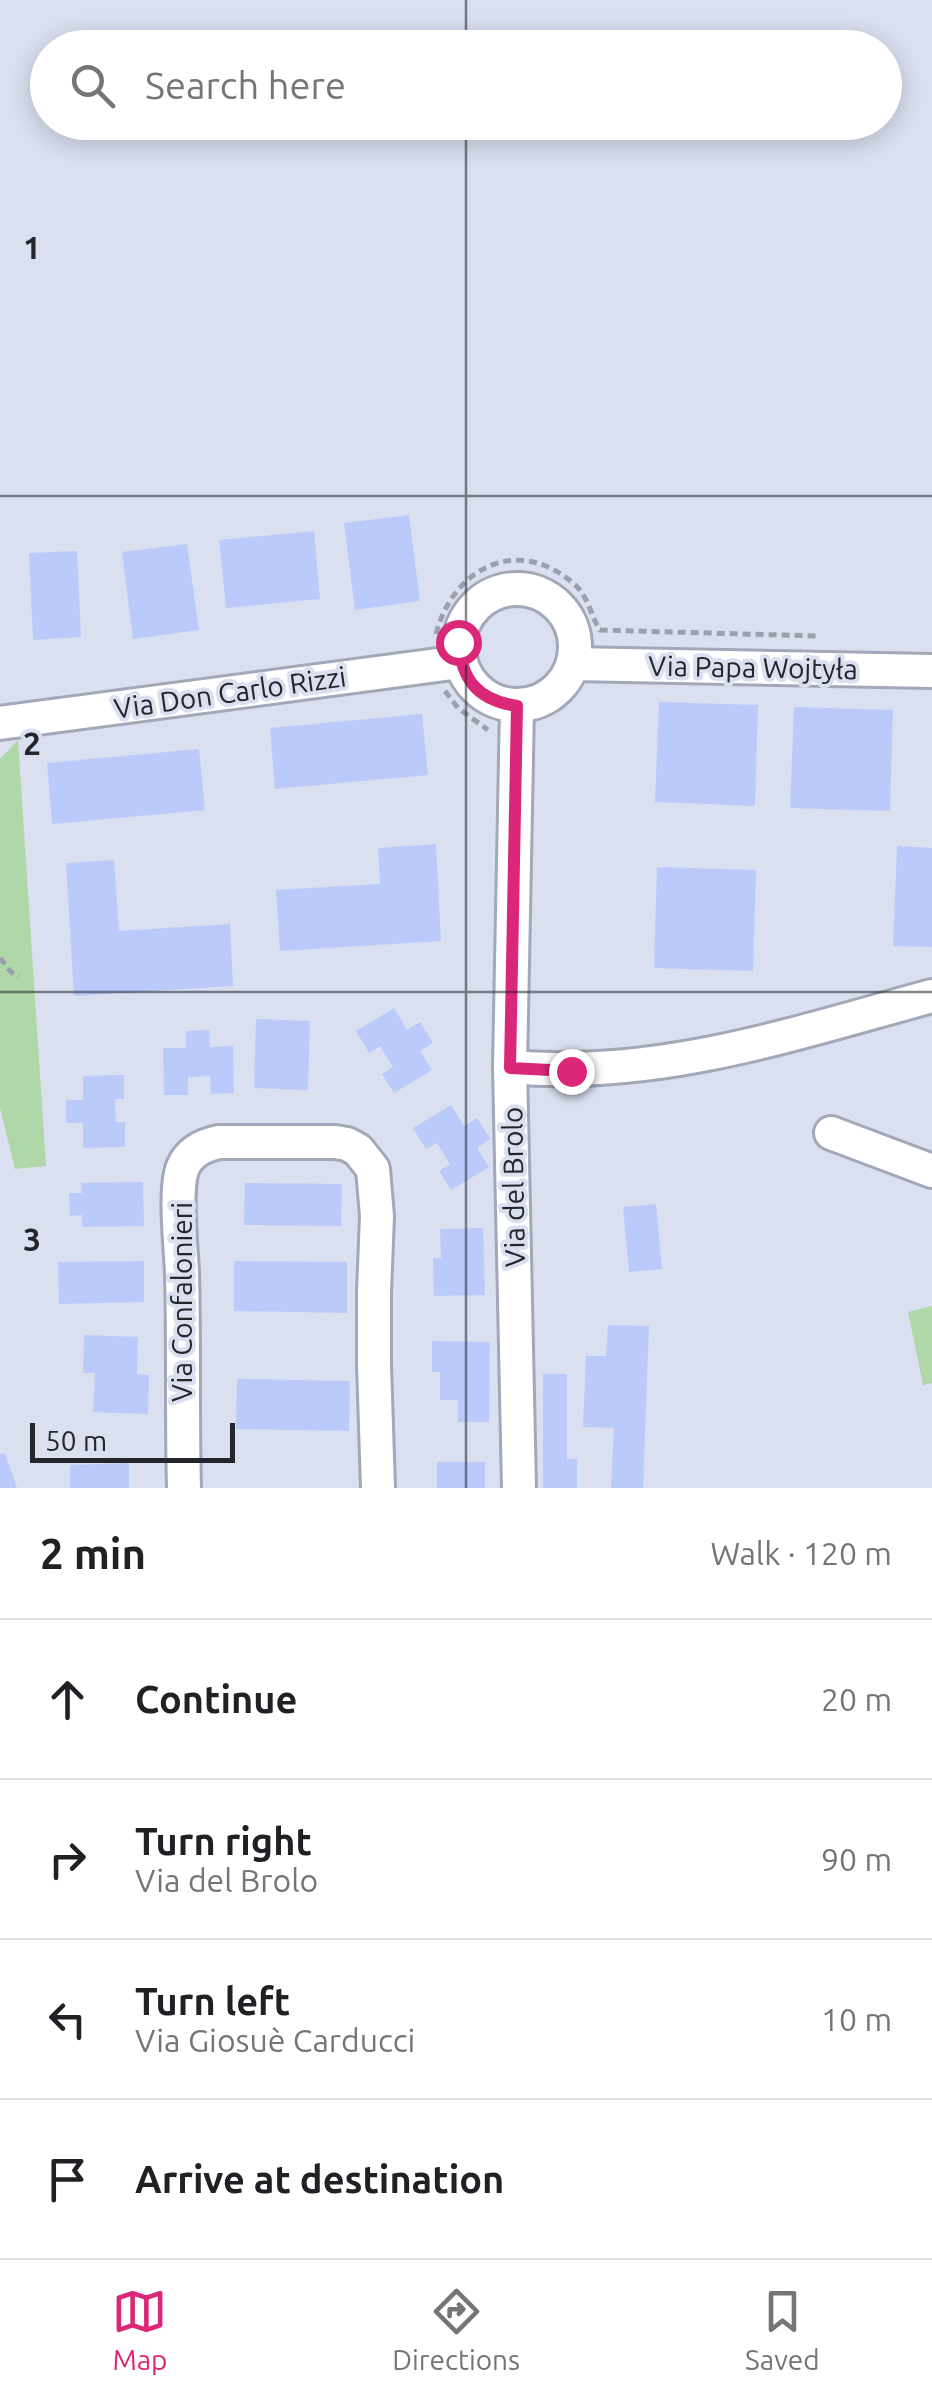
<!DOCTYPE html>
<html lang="en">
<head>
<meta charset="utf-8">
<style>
	body { margin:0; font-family:Ubuntu,sans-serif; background:#f2f2f2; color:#202124 }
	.scale { position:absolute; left:30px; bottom:25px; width:205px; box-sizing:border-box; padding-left:10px; border:5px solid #23252b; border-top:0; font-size:28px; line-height:35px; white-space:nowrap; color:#23252b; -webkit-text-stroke:8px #dae0f0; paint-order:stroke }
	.stop { position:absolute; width:30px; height:30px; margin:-22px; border:8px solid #db2777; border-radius:50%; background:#fff }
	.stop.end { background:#db2777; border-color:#fff; box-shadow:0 2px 10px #0008 }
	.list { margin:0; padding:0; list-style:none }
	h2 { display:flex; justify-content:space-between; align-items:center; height:130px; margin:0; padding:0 40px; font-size:42px }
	h2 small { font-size:32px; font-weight:400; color:#757577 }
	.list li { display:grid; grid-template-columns:65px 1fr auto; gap:30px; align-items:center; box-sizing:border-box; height:160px; padding:0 40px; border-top:2px solid #e0e0e0 }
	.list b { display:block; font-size:38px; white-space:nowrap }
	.list p { margin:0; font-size:32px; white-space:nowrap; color:#757577 }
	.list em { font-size:32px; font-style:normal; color:#757577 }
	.icon { flex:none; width:55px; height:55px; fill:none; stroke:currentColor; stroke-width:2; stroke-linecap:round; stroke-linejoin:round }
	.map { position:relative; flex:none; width:932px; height:1488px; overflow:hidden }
	.search { position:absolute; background:#fff; box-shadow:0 5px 25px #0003; left:30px; right:30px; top:30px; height:110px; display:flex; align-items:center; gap:25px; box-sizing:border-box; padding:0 35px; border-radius:55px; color:#757577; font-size:38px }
	.sheet { height:770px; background:#fff }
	nav { display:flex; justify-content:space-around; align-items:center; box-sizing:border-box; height:140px; border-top:2px solid #e0e0e0; background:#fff; font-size:28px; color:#757577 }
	nav a { display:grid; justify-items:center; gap:5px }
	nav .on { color:#db2777 }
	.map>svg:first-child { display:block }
	.green { fill:#b0d7a8 }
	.building { fill:#bacafb }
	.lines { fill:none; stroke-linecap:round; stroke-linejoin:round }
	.minor-casing { stroke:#a2a8b7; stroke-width:38 }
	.path { stroke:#9ca0ad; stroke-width:5; stroke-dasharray:8 5; stroke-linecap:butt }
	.minor { stroke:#fff; stroke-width:32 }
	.route { stroke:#db2777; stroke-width:12 }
	.grid { fill:none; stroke:#23252b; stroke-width:2.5; stroke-opacity:0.55 }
	.labels { text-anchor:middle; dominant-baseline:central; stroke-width:8; stroke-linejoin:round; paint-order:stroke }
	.street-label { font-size:28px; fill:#23252b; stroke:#dae0f0 }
	.grid-label { font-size:32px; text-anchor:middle; font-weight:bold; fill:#23252b; stroke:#dae0f0; stroke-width:8; stroke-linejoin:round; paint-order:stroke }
</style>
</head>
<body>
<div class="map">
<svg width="932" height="1488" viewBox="0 0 932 1488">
	<rect width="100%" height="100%" fill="#dae0f0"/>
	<g class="green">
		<polygon points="18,740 46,1166 15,1169 0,1108 0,759"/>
		<polygon points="932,1306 932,1383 923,1385 908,1312"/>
	</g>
	<g class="building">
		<polygon points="409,515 420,601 355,610 344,523"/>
		<polygon points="314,531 320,599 226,608 219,540"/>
		<polygon points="187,544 199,630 133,639 122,552"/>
		<polygon points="77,551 81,637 33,640 29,553"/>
		<polygon points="659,702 758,705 755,806 655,802"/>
		<polygon points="794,707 893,710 890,811 790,808"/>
		<polygon points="422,714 428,775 275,789 270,728"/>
		<polygon points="199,749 205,810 52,824 47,763"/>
		<polygon points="436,844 441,941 280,951 276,890 380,884 378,848"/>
		<polygon points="897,846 932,848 932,947 893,946"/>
		<polygon points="114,860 119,931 230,924 233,986 74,996 66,863"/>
		<polygon points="657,867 756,870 753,971 654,968"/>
		<polygon points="394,1008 407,1030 420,1022 433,1043 420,1051 432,1070 394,1093 382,1074 393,1067 380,1046 369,1053 356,1031"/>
		<polygon points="256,1019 310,1021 308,1090 254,1088"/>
		<polygon points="209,1030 210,1047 233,1046 234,1093 211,1094 210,1076 188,1077 188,1095 164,1095 163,1048 186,1048 186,1031"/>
		<polygon points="124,1075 124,1099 115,1099 116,1122 125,1122 125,1147 83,1148 83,1123 66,1123 66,1100 83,1100 83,1076"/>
		<polygon points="451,1105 464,1126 477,1118 490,1139 477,1148 489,1167 451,1190 439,1171 450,1164 437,1143 426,1149 413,1128"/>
		<polygon points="143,1182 144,1226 82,1227 82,1215 70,1216 69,1193 82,1193 81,1183"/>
		<polygon points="245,1183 342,1184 341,1226 244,1225"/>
		<polygon points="656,1204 662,1269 629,1272 623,1207"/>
		<polygon points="483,1228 485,1295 434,1296 433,1258 441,1258 440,1229"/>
		<polygon points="144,1261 144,1302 59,1304 58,1262"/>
		<polygon points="234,1261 347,1262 347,1313 234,1311"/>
		<polygon points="608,1325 649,1326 643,1488 611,1488 614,1428 583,1427 586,1356 606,1356"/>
		<polygon points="84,1335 138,1337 137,1374 149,1375 148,1414 93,1412 95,1373 83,1373"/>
		<polygon points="432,1341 490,1342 489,1422 458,1422 458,1400 440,1400 440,1372 432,1372"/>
		<polygon points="543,1374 567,1374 567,1459 577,1459 577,1488 543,1488"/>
		<polygon points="237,1379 350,1381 349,1431 236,1429"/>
		<polygon points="5,1453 17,1488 0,1488 0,1454"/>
		<rect x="437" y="1462" width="48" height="26"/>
		<polygon points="129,1463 129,1488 70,1488 70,1465"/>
	</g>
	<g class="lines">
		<g class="minor-casing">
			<g id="minor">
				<circle cx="517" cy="647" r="58"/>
				<polyline points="573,664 932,671"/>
				<polyline points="517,706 510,1067 519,1488"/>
				<polyline points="0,723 460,662"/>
				<path d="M510 1067C657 1080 792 1034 932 996"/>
				<polyline points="831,1133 932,1171"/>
				<path d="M184 1488C182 1416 184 1345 182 1273 181 1247 174 1189 183 1167 190 1151 204 1145 219 1142H335L347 1144 358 1150 373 1169 377 1216 374 1292V1365L378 1488"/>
			</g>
		</g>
		<g class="path">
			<path d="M436 634C453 568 517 535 573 583 589 596 590 615 600 630L818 636"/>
			<polyline points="445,691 458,708 488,730"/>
			<polyline points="0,958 11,972 19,976"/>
		</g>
		<use href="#minor" class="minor"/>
	</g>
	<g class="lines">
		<path class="route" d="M458 642C462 681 478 700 517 706L510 1068 571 1071"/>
	</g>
	<path class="grid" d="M466 0V48M466 122V1488M0 496H932M0 992H932"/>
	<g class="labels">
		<g class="street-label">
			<text transform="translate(753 667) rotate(1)">Via Papa Wojtyła</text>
			<text transform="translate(230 692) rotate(-8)">Via Don Carlo Rizzi</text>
			<text transform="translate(513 1187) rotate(-91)">Via del Brolo</text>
			<text transform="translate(181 1302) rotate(-90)">Via Confalonieri</text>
		</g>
	</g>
	<g class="grid-label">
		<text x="32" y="259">1</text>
		<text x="32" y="755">2</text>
		<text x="32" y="1251">3</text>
	</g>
</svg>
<div class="scale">50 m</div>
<div class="stop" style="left:458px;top:642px"></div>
<div class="stop end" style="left:571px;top:1071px"></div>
<div class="search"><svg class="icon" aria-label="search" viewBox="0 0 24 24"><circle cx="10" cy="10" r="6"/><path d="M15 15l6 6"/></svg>Search here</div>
</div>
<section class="sheet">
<h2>2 min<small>Walk · 120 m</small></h2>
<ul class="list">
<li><svg class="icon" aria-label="ahead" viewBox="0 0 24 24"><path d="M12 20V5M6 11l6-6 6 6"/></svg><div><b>Continue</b></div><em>20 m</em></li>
<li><svg class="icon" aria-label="right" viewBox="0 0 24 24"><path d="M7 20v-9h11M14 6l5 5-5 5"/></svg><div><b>Turn right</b><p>Via del Brolo</p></div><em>90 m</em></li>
<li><svg class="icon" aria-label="left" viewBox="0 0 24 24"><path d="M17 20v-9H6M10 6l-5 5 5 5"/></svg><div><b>Turn left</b><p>Via Giosuè Carducci</p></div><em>10 m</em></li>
<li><svg class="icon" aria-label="arrive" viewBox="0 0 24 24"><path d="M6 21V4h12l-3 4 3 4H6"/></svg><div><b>Arrive at destination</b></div></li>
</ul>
</section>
<nav>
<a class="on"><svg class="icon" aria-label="map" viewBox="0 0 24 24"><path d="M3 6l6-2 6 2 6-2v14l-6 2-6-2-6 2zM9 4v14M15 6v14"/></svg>Map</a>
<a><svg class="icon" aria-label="directions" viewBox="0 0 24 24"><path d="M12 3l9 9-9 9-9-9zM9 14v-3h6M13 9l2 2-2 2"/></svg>Directions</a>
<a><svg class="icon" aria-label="saved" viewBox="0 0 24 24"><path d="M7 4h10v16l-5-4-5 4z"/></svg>Saved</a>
</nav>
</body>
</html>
